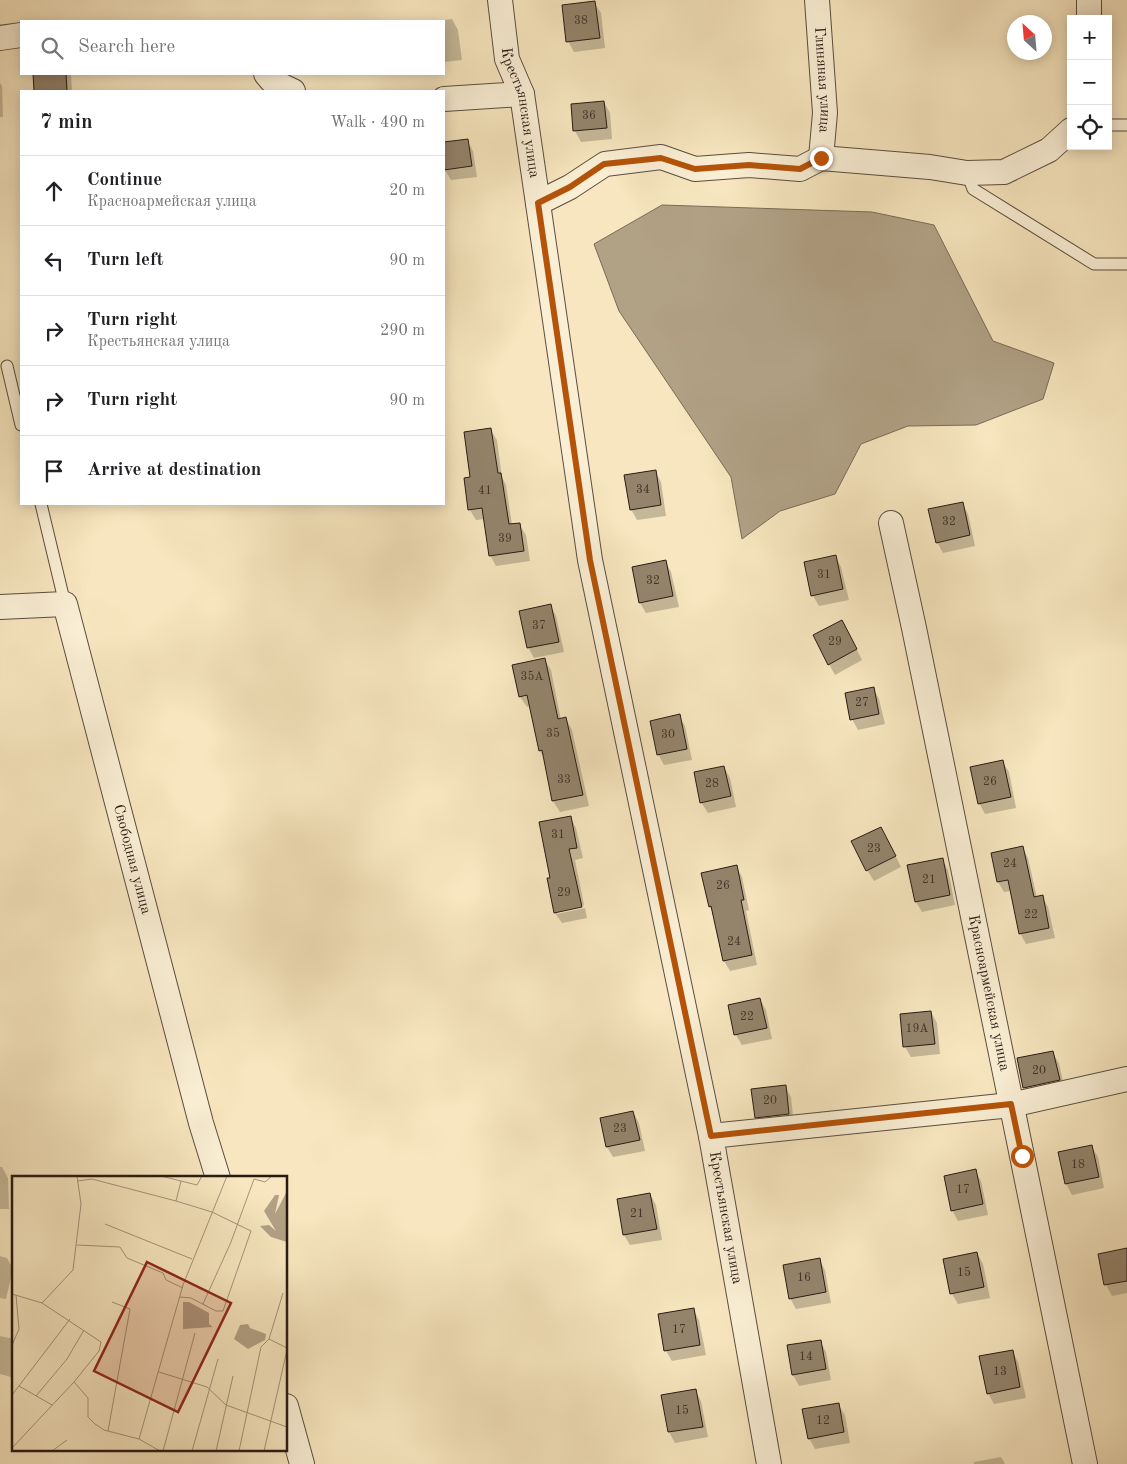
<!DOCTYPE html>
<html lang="en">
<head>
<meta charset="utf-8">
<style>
	body { margin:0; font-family:"Old Standard TT",serif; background:#f2f2f2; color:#202124 }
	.controls { position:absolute; right:15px; top:15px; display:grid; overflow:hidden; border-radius:0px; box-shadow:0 2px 12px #0003 }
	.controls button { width:45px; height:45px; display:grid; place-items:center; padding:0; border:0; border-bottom:1px solid #e0e0e0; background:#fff; color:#202124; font:25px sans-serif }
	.compass { position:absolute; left:1007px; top:15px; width:45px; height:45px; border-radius:50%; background:#fff; box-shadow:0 2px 12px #0003; rotate:334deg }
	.stop { position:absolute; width:15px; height:15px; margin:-11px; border:4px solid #b45309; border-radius:50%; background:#fff }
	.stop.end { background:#b45309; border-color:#fff; box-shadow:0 1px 5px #0008 }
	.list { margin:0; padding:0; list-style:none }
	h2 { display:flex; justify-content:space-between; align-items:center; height:65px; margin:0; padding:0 20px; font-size:21px }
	h2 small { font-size:16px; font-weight:400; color:#757577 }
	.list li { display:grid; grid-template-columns:32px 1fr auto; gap:15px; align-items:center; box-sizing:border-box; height:70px; padding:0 20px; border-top:1px solid #e0e0e0 }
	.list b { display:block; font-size:19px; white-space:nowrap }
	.list p { margin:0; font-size:16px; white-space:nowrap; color:#757577 }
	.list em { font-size:16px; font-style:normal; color:#757577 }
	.icon { flex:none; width:28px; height:28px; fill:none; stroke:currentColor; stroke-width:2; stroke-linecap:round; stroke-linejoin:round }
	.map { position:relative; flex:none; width:1127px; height:1464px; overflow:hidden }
	.search { position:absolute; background:#fff; box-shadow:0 2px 12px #0003; left:20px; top:20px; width:425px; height:55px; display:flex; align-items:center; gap:12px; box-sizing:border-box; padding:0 18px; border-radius:0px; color:#757577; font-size:19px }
	.panel { position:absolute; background:#fff; box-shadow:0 2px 12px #0003; left:20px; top:90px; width:425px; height:415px; border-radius:0px }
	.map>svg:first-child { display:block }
	.water { fill:#b1a185; stroke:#7a6b57 }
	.shadow { fill:#0003 }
	.building { fill:#94846c; stroke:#281a13 }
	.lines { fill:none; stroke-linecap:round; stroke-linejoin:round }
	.service-casing { stroke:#5c4d3e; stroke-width:13 }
	.minor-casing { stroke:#5c4d3e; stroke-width:26 }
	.service { stroke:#faefd5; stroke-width:11 }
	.minor { stroke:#faefd5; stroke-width:24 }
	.route { stroke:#b45309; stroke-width:6 }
	.labels { text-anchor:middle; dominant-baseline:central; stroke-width:4; stroke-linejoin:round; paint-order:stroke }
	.number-label { font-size:12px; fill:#433429 }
	.street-label { font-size:15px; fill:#281a13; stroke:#faefd5 }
	.inset-road { fill:none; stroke:#a4947a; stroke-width:1 }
	.view { fill:#8f2418; fill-opacity:0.15; stroke:#8f2418; stroke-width:2.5 }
	.inset-edge { fill:none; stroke:#281a13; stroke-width:2.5 }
</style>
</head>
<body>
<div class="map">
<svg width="1127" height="1464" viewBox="0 0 1127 1464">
	<rect width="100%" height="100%" fill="#f7e6bf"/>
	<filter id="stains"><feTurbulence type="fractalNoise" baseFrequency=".004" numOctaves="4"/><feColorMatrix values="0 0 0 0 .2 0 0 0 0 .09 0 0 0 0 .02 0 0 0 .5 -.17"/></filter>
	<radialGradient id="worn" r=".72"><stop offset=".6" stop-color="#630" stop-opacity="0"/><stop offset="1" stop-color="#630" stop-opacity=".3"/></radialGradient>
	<polygon class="water" points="662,205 872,212 934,225 993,341 1054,363 1043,399 976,425 908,426 861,444 835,494 780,511 742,539 731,477 619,311 594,244"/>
	<g class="shadow">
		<polygon points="594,2 601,13 605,48 574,52 568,41"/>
		<polygon points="452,19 458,30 462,60 444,62 444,21 434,21"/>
		<polygon points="35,74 71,74 72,91 35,91"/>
		<polygon points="0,83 2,86 3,117 0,117"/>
		<polygon points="604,102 610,113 612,139 581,142 575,131 572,105"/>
		<polygon points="467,140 473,151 477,177 451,180 445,170 444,144"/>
		<polygon points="490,429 497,440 502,477 506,485 512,525 519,524 526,535 530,561 496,566 490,555 485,519 476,520 470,510 472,478"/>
		<polygon points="655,471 661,482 666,516 637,520 631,509"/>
		<polygon points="962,503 968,514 975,546 943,553 937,542"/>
		<polygon points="835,556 841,567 849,600 819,606 813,596 805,563"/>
		<polygon points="665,561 671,572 679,607 646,613 640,603"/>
		<polygon points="550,605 556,616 564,652 534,658 528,647"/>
		<polygon points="848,632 862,660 835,675 829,664"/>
		<polygon points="544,659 551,670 561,720 566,719 572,730 589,806 560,812 553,801 544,758 540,751 531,706 527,707 520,697"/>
		<polygon points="873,688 879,699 885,724 858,730 852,719"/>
		<polygon points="679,716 685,726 692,760 664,765 658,754"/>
		<polygon points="1002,761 1009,772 1016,808 985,814 979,803"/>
		<polygon points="724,767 730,778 736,807 708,813 701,802"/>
		<polygon points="570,817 576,828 583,858 575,860 584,905 557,911 557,914 585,908 587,918 562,923 555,913 552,879"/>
		<polygon points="887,839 901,867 874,881 867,870"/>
		<polygon points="1022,847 1028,858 1037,898 1042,897 1048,907 1055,938 1026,944 1020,933 1011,891 1004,892 998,882"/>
		<polygon points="942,859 948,870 955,905 922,912 916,902"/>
		<polygon points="736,866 742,877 749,910 746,911 757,965 730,971 724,961 714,914 710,907"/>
		<polygon points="760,999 766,1010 772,1039 742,1045 736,1035"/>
		<polygon points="931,1012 937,1023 940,1054 911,1057 905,1047"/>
		<polygon points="1052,1052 1059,1063 1065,1091 1031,1098 1025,1088 1018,1059"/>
		<polygon points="785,1086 791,1097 794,1124 762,1128 756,1117"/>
		<polygon points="633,1112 639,1123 645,1151 613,1157 607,1147"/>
		<polygon points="1091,1146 1098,1157 1104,1188 1072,1195 1066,1184 1059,1153"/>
		<polygon points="0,1167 2,1167 8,1178 9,1209 0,1209"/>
		<polygon points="975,1171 981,1181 988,1215 958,1221 952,1210"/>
		<polygon points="650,1194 656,1205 662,1240 630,1245 624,1235"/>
		<polygon points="1127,1249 1127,1293 1112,1296 1106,1285 1100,1255"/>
		<polygon points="977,1253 983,1264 990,1298 958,1304 952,1294 945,1260"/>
		<polygon points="0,1256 7,1258 13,1269 6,1299 0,1298"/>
		<polygon points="819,1259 825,1270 831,1303 796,1309 790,1298"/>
		<polygon points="693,1309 699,1320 706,1355 672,1361 666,1351"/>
		<polygon points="0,1336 14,1339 14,1378 0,1374"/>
		<polygon points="820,1341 826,1352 831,1380 799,1386 793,1375 788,1346"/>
		<polygon points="1012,1351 1018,1362 1026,1398 994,1404 988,1393"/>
		<polygon points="695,1390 701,1401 708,1437 675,1443 669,1432 663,1396"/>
		<polygon points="838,1404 845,1415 850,1443 815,1449 809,1438"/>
		<polygon points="1001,1457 1005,1464 974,1464 974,1462"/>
	</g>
	<g class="building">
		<polygon points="595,1 600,38 566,42 562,5"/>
		<polygon points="33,74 66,74 67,91 34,91"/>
		<polygon points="604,101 607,128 573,131 571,104"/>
		<polygon points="468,139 472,166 444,170 444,142"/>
		<polygon points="491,428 498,473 501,473 509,524 520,523 524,551 489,556 482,508 468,510 464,478 470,477 464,432"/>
		<polygon points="656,470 661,505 630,510 624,475"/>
		<polygon points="963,502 970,535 936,543 928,509"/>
		<polygon points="836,555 843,589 811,596 804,562"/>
		<polygon points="666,560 673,596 639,603 632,567"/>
		<polygon points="551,604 559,642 527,648 519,611"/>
		<polygon points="842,620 857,649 828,665 813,635"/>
		<polygon points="545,658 558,719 566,717 583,795 552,801 542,750 539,751 527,695 519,697 512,665"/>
		<polygon points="874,687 879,714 850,720 845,693"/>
		<polygon points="680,714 687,749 657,755 650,721"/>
		<polygon points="1003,760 1011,797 978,804 970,767"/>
		<polygon points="724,766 731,796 700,803 694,772"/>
		<polygon points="571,816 577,848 569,849 582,907 554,913 547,878 550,878 539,822"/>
		<polygon points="881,827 896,856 866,871 851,841"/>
		<polygon points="1023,846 1034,897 1043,895 1049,928 1019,934 1008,880 997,882 991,853"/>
		<polygon points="943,858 950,895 915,902 907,865"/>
		<polygon points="737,865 744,900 741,900 752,955 723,961 711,906 709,907 701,873"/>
		<polygon points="760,998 767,1028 734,1035 728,1005"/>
		<polygon points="931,1011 935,1044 903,1047 900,1014"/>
		<polygon points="1053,1051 1060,1080 1023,1088 1017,1058"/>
		<polygon points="786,1085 789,1114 755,1118 751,1089"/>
		<polygon points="633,1111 640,1140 606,1147 600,1118"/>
		<polygon points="1092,1145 1099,1177 1065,1184 1058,1152"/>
		<polygon points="976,1169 983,1204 951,1211 944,1176"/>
		<polygon points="650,1193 657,1229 623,1235 617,1199"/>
		<polygon points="1127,1248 1127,1281 1104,1285 1098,1254"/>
		<polygon points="977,1252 984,1287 950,1294 943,1259"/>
		<polygon points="820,1258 826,1292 789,1299 783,1265"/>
		<polygon points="694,1308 700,1345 664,1351 658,1314"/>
		<polygon points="821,1340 826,1369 792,1375 787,1345"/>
		<polygon points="1013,1350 1020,1387 987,1394 979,1356"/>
		<polygon points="696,1389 703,1427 668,1432 661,1395"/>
		<polygon points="839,1403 844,1432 808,1439 802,1409"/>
	</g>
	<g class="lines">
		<g class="service-casing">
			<g id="service">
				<polyline points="1108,125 1127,125"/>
				<polyline points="967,173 973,189 1094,264 1127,264"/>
				<polyline points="7,366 21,425"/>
				<polyline points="41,504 65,604"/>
			</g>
		</g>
		<g class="minor-casing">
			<g id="minor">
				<path id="s1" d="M500 0 507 59 522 94 590 560 711 1136 769 1464"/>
				<path id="s2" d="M817 0 825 113 821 158"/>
				<polyline points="1089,19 1089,0"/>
				<polyline points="0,38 21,35"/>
				<polyline points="266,74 272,81 293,91"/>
				<polyline points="444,99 522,94"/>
				<polyline points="538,203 570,187 605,164 661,157 695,169 749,165 800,169 821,158 930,167 967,173 1004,172 1049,150 1071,130"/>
				<path id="s3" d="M891 523 914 628 1085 1464"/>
				<path id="s4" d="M0 607 65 604 201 1123 218 1178"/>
				<polyline points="711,1136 1011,1105 1127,1079"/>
				<polyline points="286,1406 302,1464"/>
			</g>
		</g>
		<use href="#service" class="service"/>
		<use href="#minor" class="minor"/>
	</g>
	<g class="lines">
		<polyline class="route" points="821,158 800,169 749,165 695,169 661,158 604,164 570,187 538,203 590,560 711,1136 1011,1104 1022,1156"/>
	</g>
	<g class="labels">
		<g class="number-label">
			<text x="581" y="21">38</text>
			<text x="589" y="116">36</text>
			<text x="643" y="490">34</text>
			<text x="485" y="491">41</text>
			<text x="949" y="522">32</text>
			<text x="505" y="539">39</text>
			<text x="824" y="575">31</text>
			<text x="653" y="581">32</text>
			<text x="539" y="626">37</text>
			<text x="835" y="642">29</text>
			<text x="532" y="677">35А</text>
			<text x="862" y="703">27</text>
			<text x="553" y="734">35</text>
			<text x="668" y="735">30</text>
			<text x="564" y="780">33</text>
			<text x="990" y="782">26</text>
			<text x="712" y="784">28</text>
			<text x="558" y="835">31</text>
			<text x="874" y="849">23</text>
			<text x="1010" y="864">24</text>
			<text x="929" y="880">21</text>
			<text x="723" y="886">26</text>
			<text x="564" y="893">29</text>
			<text x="1031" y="915">22</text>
			<text x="734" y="942">24</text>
			<text x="747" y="1017">22</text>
			<text x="917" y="1029">19А</text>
			<text x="1039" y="1071">20</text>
			<text x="770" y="1101">20</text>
			<text x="620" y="1129">23</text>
			<text x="1078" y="1165">18</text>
			<text x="963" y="1190">17</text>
			<text x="637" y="1214">21</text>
			<text x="964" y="1273">15</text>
			<text x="804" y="1278">16</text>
			<text x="679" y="1330">17</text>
			<text x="806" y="1357">14</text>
			<text x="1000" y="1372">13</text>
			<text x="682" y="1411">15</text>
			<text x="823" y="1421">12</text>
		</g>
		<g class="street-label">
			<text stroke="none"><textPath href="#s2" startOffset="80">Глиняная улица</textPath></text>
			<text stroke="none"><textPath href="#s1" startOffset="115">Крестьянская улица</textPath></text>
			<text stroke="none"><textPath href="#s4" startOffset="329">Свободная улица</textPath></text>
			<text stroke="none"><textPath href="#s3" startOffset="480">Красноармейская улица</textPath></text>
			<text stroke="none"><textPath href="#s1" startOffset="1240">Крестьянская улица</textPath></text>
		</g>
	</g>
	<g transform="translate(12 1176)">
		<rect width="275" height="275" fill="#f7e6bf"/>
		<path d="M275 15V66L259 61 248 50 257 49 264 55 252 35 263 19H267L263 38ZM171 126H177L197 137V148L201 151 171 153ZM236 148 238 152 254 158 253 164 236 173 222 163 228 149Z" fill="#b1a185"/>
		<path class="inset-road" d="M149 0 185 9 190 0M65 5 80 3 164 25 200 36 239 55 211 135H204L179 122 168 121M164 25 169 5M93 48 180 83M65 69 108 71 115 82 151 97 154 104 171 112M0 118 30 127 89 166 87 175 62 206 0 272M30 127 61 94 69 28 65 0M191 128 219 66 242 3 253 6 260 0M257 163 275 172M0 169 7 153 4 119M147 196 195 211 214 229 275 251M62 206 76 222V241L83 248 92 254 127 263 148 275M7 210 40 229M0 219 58 143M24 220 55 183 72 154M96 255 118 133 100 126M127 263 171 109 215 0M40 275 55 264M151 275 183 157M180 275 206 183M204 275 221 200M227 275 249 171 257 163 271 117M252 275 275 174"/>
		<path class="view" d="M135 86 219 127 166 236 82 195Z"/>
		<rect width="275" height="275" class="inset-edge"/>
	</g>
	<rect width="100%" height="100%" filter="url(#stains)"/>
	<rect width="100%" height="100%" fill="url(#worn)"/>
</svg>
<div class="controls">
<button>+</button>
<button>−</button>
<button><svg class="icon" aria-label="locate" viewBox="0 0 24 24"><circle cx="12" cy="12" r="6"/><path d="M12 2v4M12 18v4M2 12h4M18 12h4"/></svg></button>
</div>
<svg class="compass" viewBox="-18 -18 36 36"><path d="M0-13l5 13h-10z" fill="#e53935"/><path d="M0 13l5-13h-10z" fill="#757577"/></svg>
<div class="stop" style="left:1022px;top:1156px"></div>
<div class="stop end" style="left:821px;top:158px"></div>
<div class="search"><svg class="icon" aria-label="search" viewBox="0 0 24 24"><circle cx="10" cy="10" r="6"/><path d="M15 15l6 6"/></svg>Search here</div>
<section class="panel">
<h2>7 min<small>Walk · 490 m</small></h2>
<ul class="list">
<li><svg class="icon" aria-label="ahead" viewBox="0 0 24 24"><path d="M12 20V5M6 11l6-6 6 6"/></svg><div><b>Continue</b><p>Красноармейская улица</p></div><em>20 m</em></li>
<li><svg class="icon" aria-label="left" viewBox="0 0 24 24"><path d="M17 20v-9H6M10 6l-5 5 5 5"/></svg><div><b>Turn left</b></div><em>90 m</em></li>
<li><svg class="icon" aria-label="right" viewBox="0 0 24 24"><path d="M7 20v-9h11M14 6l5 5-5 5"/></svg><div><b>Turn right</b><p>Крестьянская улица</p></div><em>290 m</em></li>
<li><svg class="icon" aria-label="right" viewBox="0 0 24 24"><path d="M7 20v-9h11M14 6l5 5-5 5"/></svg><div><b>Turn right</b></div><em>90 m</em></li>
<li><svg class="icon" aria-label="arrive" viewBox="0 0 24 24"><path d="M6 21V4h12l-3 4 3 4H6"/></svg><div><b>Arrive at destination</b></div></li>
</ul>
</section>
</div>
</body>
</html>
